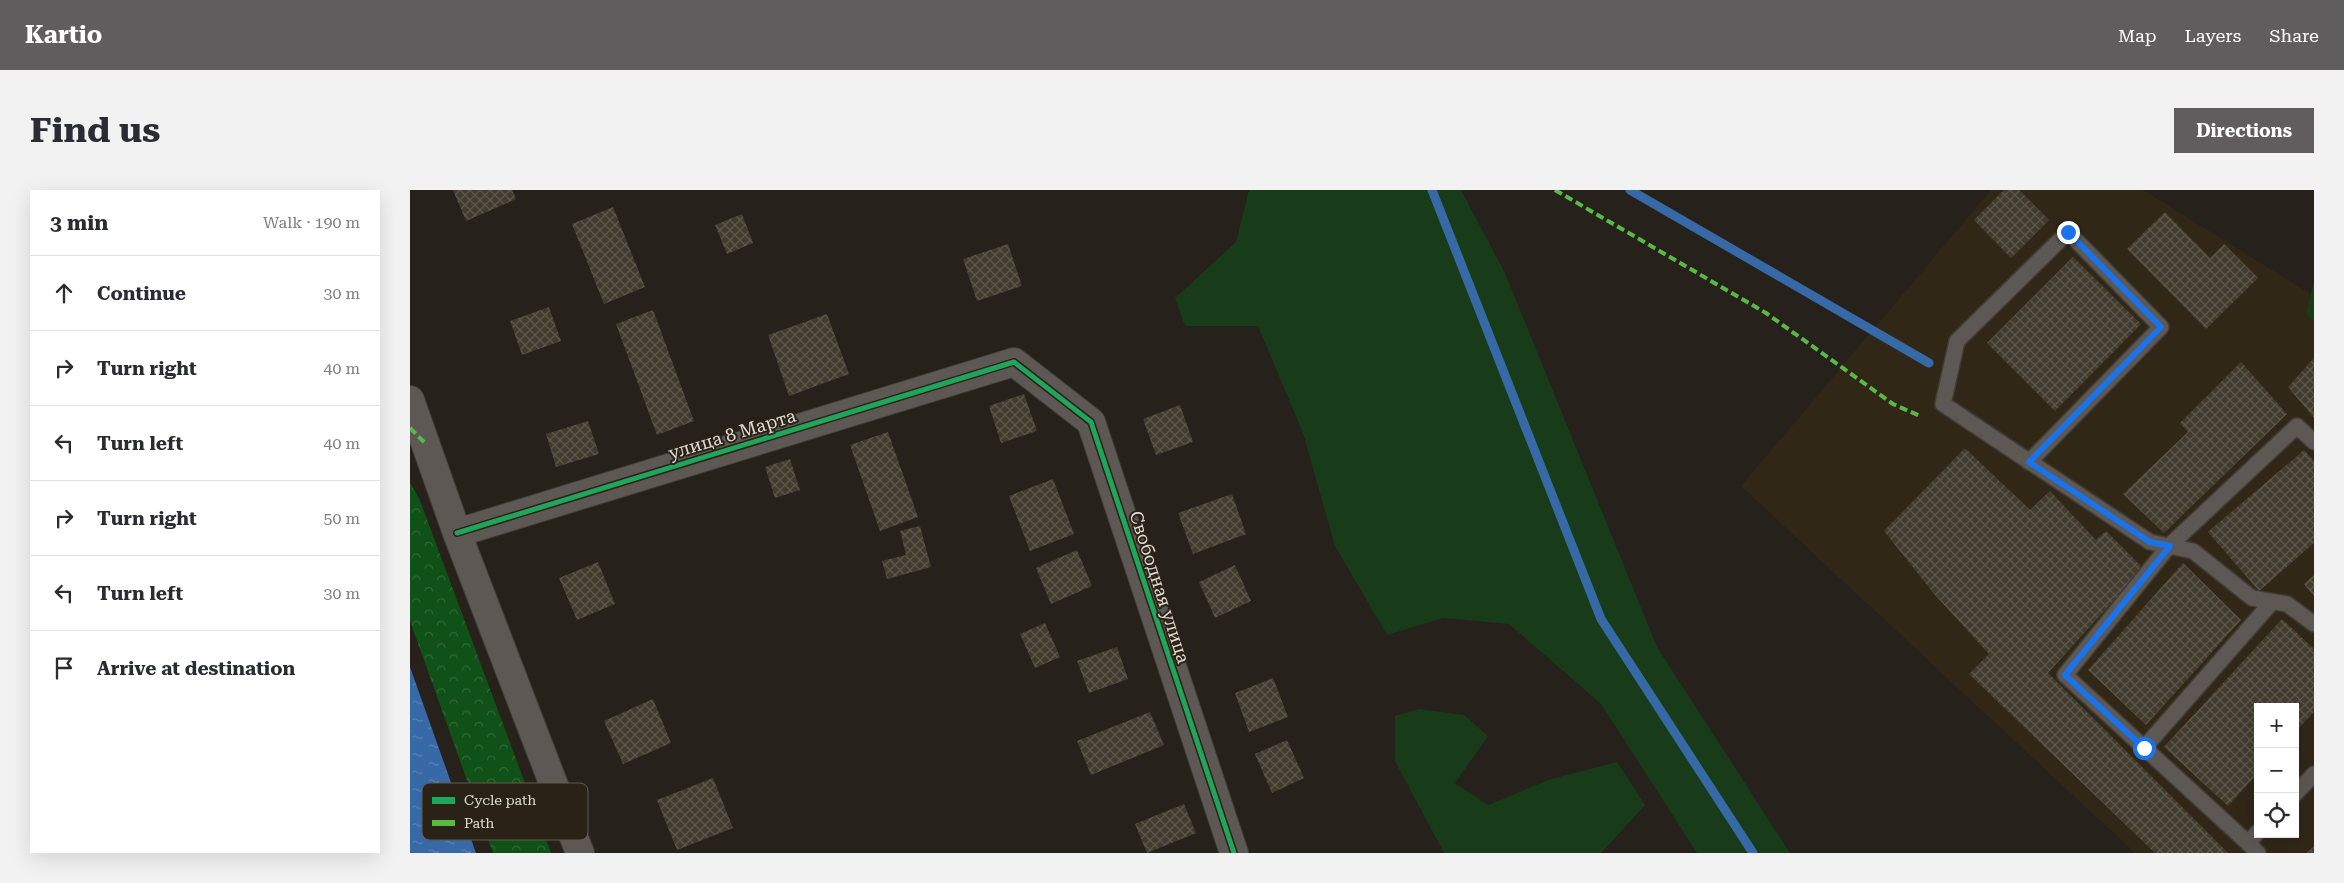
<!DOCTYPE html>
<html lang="en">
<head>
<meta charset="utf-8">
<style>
	body { margin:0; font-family:"Roboto Serif",serif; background:#f2f2f3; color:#2b2b33 }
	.controls { position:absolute; right:15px; bottom:15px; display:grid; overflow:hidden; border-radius:0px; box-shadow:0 5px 20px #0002 }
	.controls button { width:45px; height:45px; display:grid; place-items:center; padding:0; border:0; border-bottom:1px solid #e1e1e2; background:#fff; color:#2b2b33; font:25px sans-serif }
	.stop { position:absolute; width:15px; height:15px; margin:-11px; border:4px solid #1a73e8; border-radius:50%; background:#fff }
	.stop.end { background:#1a73e8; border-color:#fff; box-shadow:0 1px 5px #0008 }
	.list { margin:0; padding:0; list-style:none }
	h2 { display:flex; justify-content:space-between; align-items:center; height:65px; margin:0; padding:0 20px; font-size:21px }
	h2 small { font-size:16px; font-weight:400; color:#7c7c81 }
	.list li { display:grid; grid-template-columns:32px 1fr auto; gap:15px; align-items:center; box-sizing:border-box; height:75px; padding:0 20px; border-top:1px solid #e1e1e2 }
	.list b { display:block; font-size:19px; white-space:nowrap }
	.list em { font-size:16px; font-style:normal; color:#7c7c81 }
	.icon { flex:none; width:28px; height:28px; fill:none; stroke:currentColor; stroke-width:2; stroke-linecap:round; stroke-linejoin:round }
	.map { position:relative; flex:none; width:1904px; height:663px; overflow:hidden; border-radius:0px }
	header { display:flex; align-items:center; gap:30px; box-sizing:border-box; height:70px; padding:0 25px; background:#5f5d5e; color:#fff }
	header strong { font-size:24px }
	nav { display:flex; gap:28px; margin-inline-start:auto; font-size:18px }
	.intro { display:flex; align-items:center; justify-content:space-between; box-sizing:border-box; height:120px; padding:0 30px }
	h1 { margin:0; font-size:35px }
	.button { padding:12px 22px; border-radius:0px; background:#5f5d5e; color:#fff; font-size:18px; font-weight:700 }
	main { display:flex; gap:30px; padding:0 30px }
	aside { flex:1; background:#fff; border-radius:0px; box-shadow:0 5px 20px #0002 }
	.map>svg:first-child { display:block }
	.built { fill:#312717; fill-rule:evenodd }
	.grass { fill:#183c19 }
	.forest { fill:url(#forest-crowns) }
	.water { fill:url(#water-ripples) }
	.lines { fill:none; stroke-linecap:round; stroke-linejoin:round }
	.stream { stroke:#3669a6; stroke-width:9 }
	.building { fill:url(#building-cross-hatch) }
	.lane-casing { stroke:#403c37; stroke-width:18 }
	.street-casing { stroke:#403c37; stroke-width:30 }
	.lane { stroke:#5d5853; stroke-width:15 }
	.street { stroke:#5d5853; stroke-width:28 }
	.quiet { stroke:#58b947; stroke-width:4; stroke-dasharray:8 4; stroke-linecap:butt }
	.cycleway-casing { stroke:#2a2216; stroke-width:8 }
	.cycleway { stroke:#20a55d; stroke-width:5 }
	.route { stroke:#1a73e8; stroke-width:6 }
	.labels { text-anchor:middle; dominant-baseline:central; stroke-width:4; stroke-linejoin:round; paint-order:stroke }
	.street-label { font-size:18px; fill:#e0dbd3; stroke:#2a2216 }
	.key { fill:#2a2216; stroke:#615a4f; stroke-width:1 }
	.key-label { font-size:14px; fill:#e0dbd3 }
</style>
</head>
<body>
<header>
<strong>Kartio</strong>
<nav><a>Map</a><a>Layers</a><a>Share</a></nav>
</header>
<div class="intro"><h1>Find us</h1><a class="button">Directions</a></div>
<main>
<aside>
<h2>3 min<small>Walk · 190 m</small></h2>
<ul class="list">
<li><svg class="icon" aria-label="ahead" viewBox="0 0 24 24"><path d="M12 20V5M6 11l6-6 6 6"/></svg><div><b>Continue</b></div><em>30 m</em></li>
<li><svg class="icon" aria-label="right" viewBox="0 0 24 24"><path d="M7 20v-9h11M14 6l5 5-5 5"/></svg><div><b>Turn right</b></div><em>40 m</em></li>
<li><svg class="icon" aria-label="left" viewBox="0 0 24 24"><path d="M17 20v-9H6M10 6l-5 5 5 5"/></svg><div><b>Turn left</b></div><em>40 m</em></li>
<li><svg class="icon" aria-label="right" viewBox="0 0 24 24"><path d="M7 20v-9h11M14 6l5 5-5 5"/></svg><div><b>Turn right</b></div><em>50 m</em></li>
<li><svg class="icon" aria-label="left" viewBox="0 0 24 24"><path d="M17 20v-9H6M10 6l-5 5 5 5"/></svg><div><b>Turn left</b></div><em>30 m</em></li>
<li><svg class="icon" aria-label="arrive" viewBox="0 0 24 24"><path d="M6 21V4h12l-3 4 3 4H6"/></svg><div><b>Arrive at destination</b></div></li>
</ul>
</aside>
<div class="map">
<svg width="1904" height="663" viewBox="0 0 1904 663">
	<defs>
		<pattern id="forest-crowns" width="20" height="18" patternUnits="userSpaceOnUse" patternTransform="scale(1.25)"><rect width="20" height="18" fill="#105117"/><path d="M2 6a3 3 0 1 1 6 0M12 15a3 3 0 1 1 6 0" fill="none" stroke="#326938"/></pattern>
		<pattern id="water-ripples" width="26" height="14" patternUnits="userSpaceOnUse" patternTransform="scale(1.25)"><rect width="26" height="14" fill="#3669a6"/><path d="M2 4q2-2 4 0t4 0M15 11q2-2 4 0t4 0" fill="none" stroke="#5c85b5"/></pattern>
		<pattern id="building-cross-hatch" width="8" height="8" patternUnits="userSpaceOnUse" patternTransform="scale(1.25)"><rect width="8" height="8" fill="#423c2f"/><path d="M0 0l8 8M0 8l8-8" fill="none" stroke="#5d584c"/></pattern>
	</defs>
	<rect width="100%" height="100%" fill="#26211a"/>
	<path class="built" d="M1581 0H1733L1904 106V663H1725L1331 296ZM1848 517H1885V644H1848Z"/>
	<g class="grass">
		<polygon points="839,0 1051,0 1095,83 1247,457 1380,663 1287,663 1191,514 1099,434 1033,428 977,445 925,356 893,243 848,136 775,136 765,108 826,52"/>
		<polygon points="1904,92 1904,131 1896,124"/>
		<polygon points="1009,519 1054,525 1078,546 1045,593 1078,615 1138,590 1207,572 1235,615 1191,663 1034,663 985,571 985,526"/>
	</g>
	<polygon class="forest" points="0,293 9,308 141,663 83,663 0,431"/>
	<polygon class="water" points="0,477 66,663 0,663"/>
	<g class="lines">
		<g class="stream">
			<polyline points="1022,0 1191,429 1343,663"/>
			<polyline points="1220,0 1519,173"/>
		</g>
	</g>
	<g class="building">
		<polygon points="43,0 102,0 106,9 56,31"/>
		<polygon points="1594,0 1609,0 1639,30 1601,68 1564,30"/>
		<polygon points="203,17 235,97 194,114 162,34"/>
		<polygon points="1755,22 1800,68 1814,54 1848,88 1796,139 1717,59"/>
		<polygon points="332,24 343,53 317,64 305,35"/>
		<polygon points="598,54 612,96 567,111 553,69"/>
		<polygon points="1663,67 1731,134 1645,221 1577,153"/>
		<polygon points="139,117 151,151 112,165 100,131"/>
		<polygon points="243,120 284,231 247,245 206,134"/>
		<polygon points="417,124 439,184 379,206 358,145"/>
		<polygon points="1904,168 1904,228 1878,197"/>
		<polygon points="1831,172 1877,224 1754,343 1713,304 1778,242 1770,233"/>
		<polygon points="614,204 627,241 591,253 579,216"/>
		<polygon points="770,215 783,252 746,265 733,229"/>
		<polygon points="178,231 189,264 146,277 136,244"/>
		<polygon points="478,242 508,327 470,341 440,255"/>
		<polygon points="1555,258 1620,320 1640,301 1686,350 1696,341 1733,378 1638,483 1818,663 1745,663 1559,484 1579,464 1525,405 1474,341"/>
		<polygon points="1894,260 1904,271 1904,353 1849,401 1798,342"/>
		<polygon points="380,269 390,300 365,308 355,277"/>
		<polygon points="643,289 664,344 620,361 599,306"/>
		<polygon points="822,304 836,344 783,364 768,323"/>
		<polygon points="510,336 521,377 477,389 472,371 496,365 490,341"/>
		<polygon points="667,360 682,396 641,414 626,378"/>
		<polygon points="188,372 205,414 167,430 149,388"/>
		<polygon points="1773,373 1831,430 1736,535 1678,480"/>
		<polygon points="825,375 841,411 805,428 789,392"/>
		<polygon points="1904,385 1904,406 1894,394"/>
		<polygon points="1872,429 1904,459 1904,522 1885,542 1885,517 1848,517 1848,583 1818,616 1754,557"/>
		<polygon points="635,433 650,467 625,478 610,444"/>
		<polygon points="707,457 718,489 679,503 667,471"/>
		<polygon points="863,488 878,527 839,542 825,503"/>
		<polygon points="243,509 261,553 213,574 194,531"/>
		<polygon points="740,522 754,555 681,585 667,551"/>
		<polygon points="877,550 894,588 862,603 845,564"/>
		<polygon points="303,588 323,638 267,660 247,610"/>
		<polygon points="774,614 786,643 737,663 725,634"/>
		<polygon points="1904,656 1904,663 1897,663"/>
	</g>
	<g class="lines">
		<g class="lane-casing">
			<g id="lane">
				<polyline points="1619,272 1751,137 1658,42 1547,151 1533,214 1740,352 1783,361 1842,408 1877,414 1904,434"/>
				<polyline points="1734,558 1862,412"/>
				<polyline points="1885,604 1904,584"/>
				<polyline points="1838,653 1655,485 1759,356 1887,236 1904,252"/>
				<polyline points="1848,663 1838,653 1848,642"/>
			</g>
		</g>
		<g class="street-casing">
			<g id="street">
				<polyline points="0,210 47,343 170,663"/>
				<polyline points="47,343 604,172 681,232 824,663"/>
			</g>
		</g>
		<use href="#lane" class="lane"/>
		<use href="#street" class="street"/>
		<g class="quiet">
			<polyline points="1145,0 1356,123 1483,214 1510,226"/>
			<polyline points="0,238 15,253"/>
		</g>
		<g class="cycleway-casing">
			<polyline id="cycleway" points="47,343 604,172 681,232 824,663"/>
		</g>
		<use href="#cycleway" class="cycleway"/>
	</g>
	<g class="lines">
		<polyline class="route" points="1658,42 1751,137 1619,272 1740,352 1760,356 1655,485 1734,558"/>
	</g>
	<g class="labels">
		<g class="street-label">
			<text transform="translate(322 244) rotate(-17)">улица 8 Марта</text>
			<text transform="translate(750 397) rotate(72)">Свободная улица</text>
		</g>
	</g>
	<rect x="12" y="593" width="166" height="57" rx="8" class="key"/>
	<rect x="22" y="607" width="23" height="7" fill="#20a55d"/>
	<rect x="22" y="630" width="23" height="6" fill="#58b947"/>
	<g class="key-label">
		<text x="54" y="615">Cycle path</text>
		<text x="54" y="638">Path</text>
	</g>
</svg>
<div class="controls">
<button>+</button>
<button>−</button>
<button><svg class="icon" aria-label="locate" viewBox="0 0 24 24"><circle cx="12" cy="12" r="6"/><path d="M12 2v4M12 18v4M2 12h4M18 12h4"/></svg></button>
</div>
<div class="stop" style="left:1734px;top:558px"></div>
<div class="stop end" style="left:1658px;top:42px"></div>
</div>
</main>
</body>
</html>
